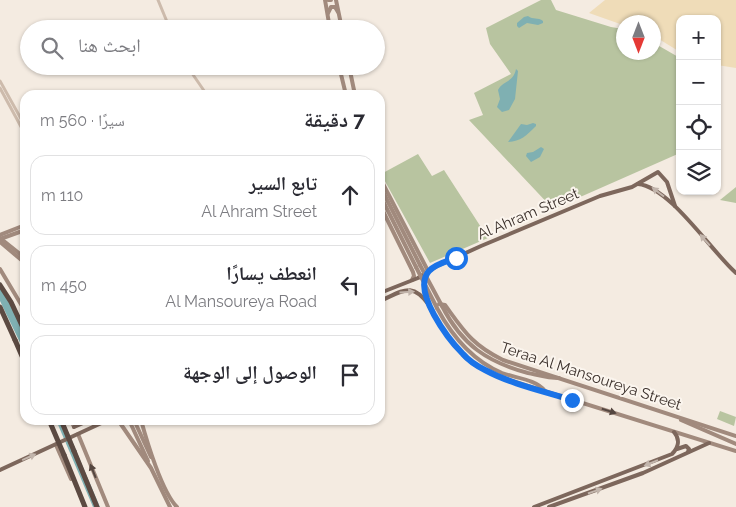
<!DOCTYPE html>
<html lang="ar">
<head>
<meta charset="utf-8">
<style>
	body { margin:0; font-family:Raleway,"Noto Naskh Arabic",sans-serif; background:#f2f2f3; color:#2b2b33; direction:rtl }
	.controls { position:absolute; right:15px; top:15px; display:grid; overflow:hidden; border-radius:10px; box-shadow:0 1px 4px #0004 }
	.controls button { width:45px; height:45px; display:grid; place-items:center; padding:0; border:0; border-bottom:1px solid #e1e1e2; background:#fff; color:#2b2b33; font:25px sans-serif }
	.compass { position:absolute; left:616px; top:15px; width:45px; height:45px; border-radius:50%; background:#fff; box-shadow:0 1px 4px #0004; rotate:180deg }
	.stop { position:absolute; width:15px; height:15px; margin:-11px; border:4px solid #1a73e8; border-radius:50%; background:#fff }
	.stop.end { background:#1a73e8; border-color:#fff; box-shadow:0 1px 5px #0008 }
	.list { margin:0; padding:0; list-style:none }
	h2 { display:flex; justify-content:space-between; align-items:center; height:65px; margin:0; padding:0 20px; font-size:21px }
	h2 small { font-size:16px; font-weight:400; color:#7c7c81 }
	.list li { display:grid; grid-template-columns:32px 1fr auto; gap:15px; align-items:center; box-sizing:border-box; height:80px; margin:0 10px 10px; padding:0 10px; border:1px solid #e1e1e2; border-radius:15px }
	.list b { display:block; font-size:19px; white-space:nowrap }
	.list p { margin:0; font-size:16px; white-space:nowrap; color:#7c7c81 }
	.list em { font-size:16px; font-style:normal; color:#7c7c81 }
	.icon { flex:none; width:28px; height:28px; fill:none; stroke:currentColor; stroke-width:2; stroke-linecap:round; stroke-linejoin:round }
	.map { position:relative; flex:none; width:736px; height:507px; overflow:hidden; direction:ltr }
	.search { position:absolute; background:#fff; box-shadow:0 1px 4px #0004; left:20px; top:20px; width:365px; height:55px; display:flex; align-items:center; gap:12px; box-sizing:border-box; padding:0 18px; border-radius:28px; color:#7c7c81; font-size:19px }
	.panel { position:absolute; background:#fff; box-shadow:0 1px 4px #0004; left:20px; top:90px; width:365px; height:335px; border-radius:15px; direction:rtl }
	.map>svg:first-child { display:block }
	.green { fill:#b8c4a0 }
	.sand { fill:#efdcb8 }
	.water { fill:#7fb0b2 }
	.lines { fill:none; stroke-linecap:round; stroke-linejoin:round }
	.tertiary { stroke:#cdbbac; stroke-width:3 }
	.secondary { stroke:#a18a7d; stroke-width:4 }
	.primary { stroke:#7d675c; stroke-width:4 }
	.motorway { stroke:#5c4a42; stroke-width:5 }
	.secondary-bridge { stroke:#a18a7d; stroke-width:4 }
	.motorway-bridge { stroke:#5c4a42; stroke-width:5 }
	.oneway { fill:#c2b5ac }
	.oneway2 { fill:#544640 }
	.route { stroke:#1a73e8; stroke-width:6 }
	.labels { text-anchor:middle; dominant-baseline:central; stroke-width:4; stroke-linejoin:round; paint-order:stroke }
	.street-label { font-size:15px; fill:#3b302b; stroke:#fbf5ee }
</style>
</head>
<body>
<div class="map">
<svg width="736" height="507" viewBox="0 0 736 507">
	<rect width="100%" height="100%" fill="#f4ebe1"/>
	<g class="green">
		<polygon points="541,0 551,0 556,10 611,27 623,29 624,52 654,52 654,43 680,58 680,153 553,209 469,120 483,115 474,93 511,74 490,44 486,28"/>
		<polygon points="418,154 432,176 444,170 488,238 430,263 381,174"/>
		<polygon points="736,187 736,203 720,200"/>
		<polygon points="720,411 736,417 734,426 717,419"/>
	</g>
	<polygon class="sand" points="605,0 736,0 736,68 717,65 717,19 680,19 680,52 654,36 654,22 624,22 623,25 589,13"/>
	<g class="water">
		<path d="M524 17 528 16C533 20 538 17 543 21V23L538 25 527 23 519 28 517 26V23Z"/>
		<path d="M516 69 518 71 515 99 509 110 502 112 497 107 500 99 498 90C503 80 513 83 516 69Z"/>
		<path d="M533 123 536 124V126C526 136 521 141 508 142L521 124 527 125Z"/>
		<polygon points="541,147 544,149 540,157 531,162 526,156 527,153 533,152"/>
		<polygon points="0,282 16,311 25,331 25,353 0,301"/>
		<polygon points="56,420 63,420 100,507 93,507"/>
	</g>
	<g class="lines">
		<g class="tertiary">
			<polyline points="158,0 170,29"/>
			<polyline points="187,66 207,95"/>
			<polyline points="0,81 25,126"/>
			<polyline points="0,88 25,134"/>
		</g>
		<g class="secondary">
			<polyline points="325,0 330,29"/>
			<polyline points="328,0 331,0"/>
			<polyline points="336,0 342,29"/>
			<polyline points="328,13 331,7 335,7 338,12"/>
			<polyline points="339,66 346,95"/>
			<polyline points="349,66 355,95"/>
			<polyline points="380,178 428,271 427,274"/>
			<polyline points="380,186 420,265"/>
			<polyline points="380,195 416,267"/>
			<polyline points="380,205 413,272 414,276 412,280"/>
			<polyline points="0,235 25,225"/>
			<polyline points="0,238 25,258"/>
			<polyline points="0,242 25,263"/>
			<polyline points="0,269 25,311"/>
			<path d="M424 283C421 303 451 343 465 357 476 367 489 373 503 378L736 451"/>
			<path d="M439 304 445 305C464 331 472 345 503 360L736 436"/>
			<path d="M442 306C462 345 487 362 528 373 538 375 548 378 559 378"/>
			<path d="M437 308C452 336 473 361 502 373 515 378 536 379 545 391"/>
			<polyline points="22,361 25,369"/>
			<polyline points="71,420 74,427"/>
			<polyline points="118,420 151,468 170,507"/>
			<polyline points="129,420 148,461"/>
			<polyline points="134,420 151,457"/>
			<path d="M141 420C147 442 162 492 177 507"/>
			<polyline points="681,420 736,444"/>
			<polyline points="78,434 108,507"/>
			<polyline points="56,445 71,479"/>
		</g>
		<g class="primary">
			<path d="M638 184C670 187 711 251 736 273"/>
			<polyline points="380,293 418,278 437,266 481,246 600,196 632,187 658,172 667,182 675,206"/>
			<path d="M380 301C403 291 412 281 429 305"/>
			<polyline points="74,427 90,420"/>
			<polyline points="677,449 686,446 689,449 688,452"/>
			<polyline points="0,470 108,420"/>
			<path d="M534 507 672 454C679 447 680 439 674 432"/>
			<polyline points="549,507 643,473 709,443"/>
		</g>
		<g class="motorway">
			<polyline points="0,285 11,302 25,332"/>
			<polyline points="0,307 15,340"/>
			<polyline points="74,451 97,507"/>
			<polyline points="64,455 85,507"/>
		</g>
		<g class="secondary-bridge">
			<polyline points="0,239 25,230"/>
			<polyline points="420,265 442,306"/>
			<polyline points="416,267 437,308"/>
		</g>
		<g class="motorway-bridge">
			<polyline points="15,340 25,363"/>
			<polyline points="49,420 64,455"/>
			<polyline points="61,420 74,451"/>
		</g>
	</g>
	<defs><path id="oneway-solid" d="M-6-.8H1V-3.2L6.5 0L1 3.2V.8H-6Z" transform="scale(1.25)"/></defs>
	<g class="oneway">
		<use href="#oneway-solid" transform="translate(658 192) rotate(-143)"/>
		<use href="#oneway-solid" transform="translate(705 240) rotate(-131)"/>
		<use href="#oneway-solid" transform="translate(407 292) rotate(-3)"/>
		<use href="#oneway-solid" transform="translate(29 457) rotate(-24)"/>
		<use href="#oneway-solid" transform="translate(651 463) rotate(158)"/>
		<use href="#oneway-solid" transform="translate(595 491) rotate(-19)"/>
	</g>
	<g class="oneway2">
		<use href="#oneway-solid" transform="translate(609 411) rotate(17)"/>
		<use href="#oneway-solid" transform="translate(93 471) rotate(-112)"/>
	</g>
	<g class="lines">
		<path class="route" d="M456 258C448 261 435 264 429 271 411 291 449 340 463 354 469 361 477 366 485 370 511 384 543 391 572 400"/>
	</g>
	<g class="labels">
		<g class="street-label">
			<text transform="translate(528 214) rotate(-23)">Al Ahram Street</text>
			<text transform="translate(591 376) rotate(18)">Teraa Al Mansoureya Street</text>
		</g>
	</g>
</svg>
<div class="controls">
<button>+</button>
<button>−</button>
<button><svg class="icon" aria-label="locate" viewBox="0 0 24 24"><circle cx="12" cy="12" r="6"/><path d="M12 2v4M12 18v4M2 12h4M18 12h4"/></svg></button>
<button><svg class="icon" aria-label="layers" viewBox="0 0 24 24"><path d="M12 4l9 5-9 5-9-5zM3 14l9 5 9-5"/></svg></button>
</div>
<svg class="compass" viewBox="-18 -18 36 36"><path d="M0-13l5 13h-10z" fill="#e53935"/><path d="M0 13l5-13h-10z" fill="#7c7c81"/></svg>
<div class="stop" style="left:456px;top:258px"></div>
<div class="stop end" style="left:572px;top:400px"></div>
<div class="search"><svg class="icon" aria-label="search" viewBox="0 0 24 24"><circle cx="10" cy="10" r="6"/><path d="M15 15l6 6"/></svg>ابحث هنا</div>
<section class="panel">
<h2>7 دقيقة<small>سيرًا · 560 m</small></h2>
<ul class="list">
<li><svg class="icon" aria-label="ahead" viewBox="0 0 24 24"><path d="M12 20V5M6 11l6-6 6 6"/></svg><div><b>تابع السير</b><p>Al Ahram Street</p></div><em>110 m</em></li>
<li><svg class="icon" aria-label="left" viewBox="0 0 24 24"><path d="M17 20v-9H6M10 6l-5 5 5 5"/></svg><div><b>انعطف يسارًا</b><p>Al Mansoureya Road</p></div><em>450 m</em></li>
<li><svg class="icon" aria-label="arrive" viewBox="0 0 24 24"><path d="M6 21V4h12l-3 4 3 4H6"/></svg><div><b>الوصول إلى الوجهة</b></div></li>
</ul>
</section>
</div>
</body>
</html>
